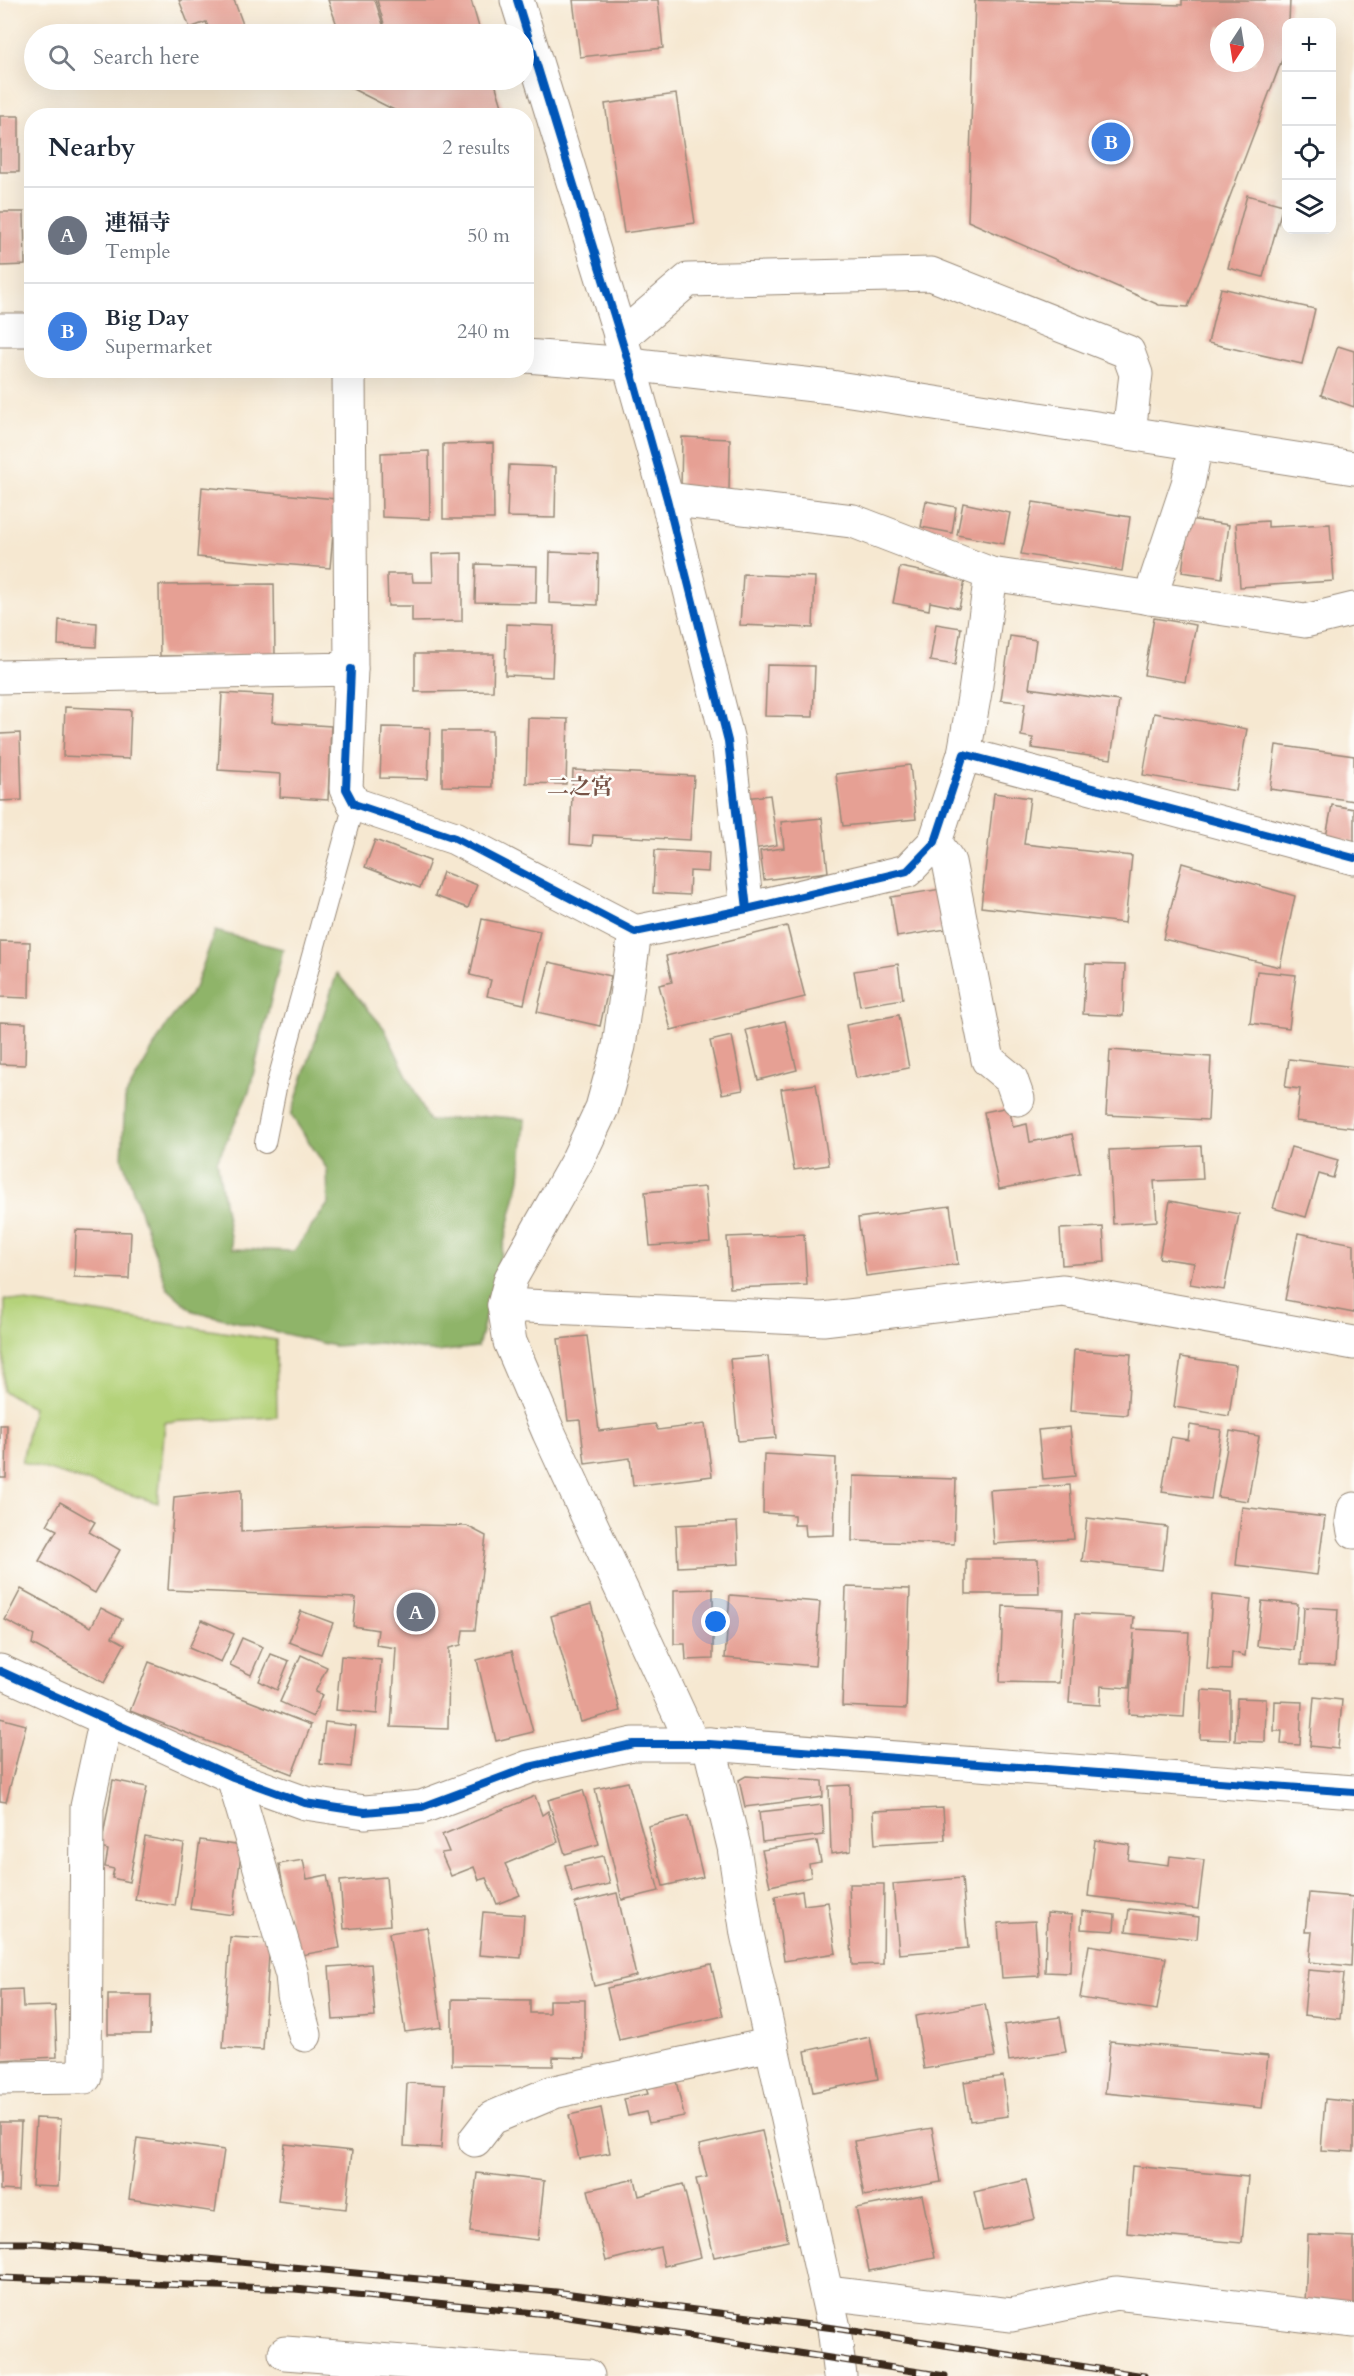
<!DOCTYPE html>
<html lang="en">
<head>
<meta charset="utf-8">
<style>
	body { margin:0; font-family:Cardo,"Noto Serif JP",serif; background:#f6f6f7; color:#1f2937 }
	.controls { position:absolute; right:18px; top:18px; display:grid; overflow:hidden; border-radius:12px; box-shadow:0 6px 24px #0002 }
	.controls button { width:54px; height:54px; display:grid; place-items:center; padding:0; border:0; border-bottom:2px solid #e0e1e3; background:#fff; color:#1f2937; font:30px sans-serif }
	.compass { position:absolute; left:1210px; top:18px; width:54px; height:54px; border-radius:50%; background:#fff; box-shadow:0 6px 24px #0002; rotate:192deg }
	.you { position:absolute; left:716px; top:1622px; width:21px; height:21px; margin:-15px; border:4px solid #fff; border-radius:50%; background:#1a73e8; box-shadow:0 0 0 9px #1a73e833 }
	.badge { display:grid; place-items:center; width:39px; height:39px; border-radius:50%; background:#7c3aed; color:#fff; font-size:20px; font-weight:700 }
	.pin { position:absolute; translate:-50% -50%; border:3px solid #fff; box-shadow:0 2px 6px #0006 }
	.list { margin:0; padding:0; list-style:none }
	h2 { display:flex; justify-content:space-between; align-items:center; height:78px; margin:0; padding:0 24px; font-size:26px }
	h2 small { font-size:20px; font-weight:400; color:#747a83 }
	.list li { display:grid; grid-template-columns:39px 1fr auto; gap:18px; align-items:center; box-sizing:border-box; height:96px; padding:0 24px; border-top:2px solid #e0e1e3 }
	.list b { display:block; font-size:22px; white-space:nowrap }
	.list p { margin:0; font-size:20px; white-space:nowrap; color:#747a83 }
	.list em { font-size:20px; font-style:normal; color:#747a83 }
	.icon { flex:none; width:33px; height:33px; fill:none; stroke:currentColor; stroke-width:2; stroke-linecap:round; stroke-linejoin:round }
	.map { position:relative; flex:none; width:1354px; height:2376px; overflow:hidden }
	.search { position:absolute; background:#fff; box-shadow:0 6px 24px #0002; left:24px; top:24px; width:510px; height:66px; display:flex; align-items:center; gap:15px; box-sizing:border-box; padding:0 21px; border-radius:33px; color:#747a83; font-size:22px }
	.panel { position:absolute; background:#fff; box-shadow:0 6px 24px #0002; left:24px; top:108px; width:510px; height:270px; border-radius:24px }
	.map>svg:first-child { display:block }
	.green { fill:#b4d279; stroke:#787e4c; stroke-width:1.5 }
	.forest { fill:#8fb469; stroke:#656f44; stroke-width:1.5 }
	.building { fill:#e6a094; fill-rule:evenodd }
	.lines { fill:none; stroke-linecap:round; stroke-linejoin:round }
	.service-casing { stroke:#988978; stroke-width:22 }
	.minor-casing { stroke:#988978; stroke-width:35 }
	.tertiary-casing { stroke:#988978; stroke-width:35 }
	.service { stroke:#fff; stroke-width:20 }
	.minor { stroke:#fff; stroke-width:33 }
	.tertiary { stroke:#fff; stroke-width:33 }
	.rail-casing { stroke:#3b2a1e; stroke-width:7 }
	.rail { stroke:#fdfcf7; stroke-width:4.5; stroke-dasharray:14; stroke-linecap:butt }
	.cycleway-casing { stroke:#fdfcf7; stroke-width:11 }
	.cycleway { stroke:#0057b8; stroke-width:8 }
	.labels { text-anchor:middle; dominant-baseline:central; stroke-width:5; stroke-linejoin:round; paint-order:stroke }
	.quarter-label { font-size:22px; font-weight:bold; fill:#775347; stroke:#fdfcf7 }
</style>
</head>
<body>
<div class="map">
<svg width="1354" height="2376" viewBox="0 0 1354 2376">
	<rect width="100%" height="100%" fill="#fdfcf7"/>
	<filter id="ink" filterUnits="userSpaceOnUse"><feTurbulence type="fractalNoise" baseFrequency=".0167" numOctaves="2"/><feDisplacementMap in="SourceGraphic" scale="12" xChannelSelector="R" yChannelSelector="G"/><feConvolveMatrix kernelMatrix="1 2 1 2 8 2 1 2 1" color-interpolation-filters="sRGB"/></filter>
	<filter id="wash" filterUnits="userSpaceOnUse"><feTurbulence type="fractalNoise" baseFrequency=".008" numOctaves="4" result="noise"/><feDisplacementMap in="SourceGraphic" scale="24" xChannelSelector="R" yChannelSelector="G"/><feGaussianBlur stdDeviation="1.35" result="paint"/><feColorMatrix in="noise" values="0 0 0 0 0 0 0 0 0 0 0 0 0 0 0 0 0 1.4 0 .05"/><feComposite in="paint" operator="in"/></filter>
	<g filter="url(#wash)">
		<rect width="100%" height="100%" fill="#f6e8d1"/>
		<polygon class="green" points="5,1299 276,1340 277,1417 165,1422 158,1503 22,1462 33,1407 3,1391"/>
		<polygon class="forest" points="215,931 283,949 249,1092 217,1161 232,1249 294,1251 328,1204 327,1169 291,1115 337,973 384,1028 429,1121 489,1116 525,1119 520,1179 478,1347 437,1352 380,1343 334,1346 193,1311 167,1288 122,1159 125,1097 167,1024 195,988"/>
		<g id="blocks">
			<g class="building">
				<polygon points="179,0 234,0 244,27 224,34 211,34 206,22 190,28"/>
				<polygon points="328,0 375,0 386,34 321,34 338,28"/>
				<polygon points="377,0 471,0 481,34 387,34"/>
				<polygon points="573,0 658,0 663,48 580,57"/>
				<path d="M975 0 1182 5V0H1290L1289 22H1286V49L1188 307 1159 305 968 221ZM1219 27H1255V63H1219Z"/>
				<polygon points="335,80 494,80 505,116 466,116 465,113 455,116 406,116"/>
				<polygon points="676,94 695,223 624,233 605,104"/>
				<rect x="0" y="116" width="19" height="56"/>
				<polygon points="1247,195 1283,205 1263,277 1228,268"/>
				<polygon points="0,212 24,212 25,265 0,266"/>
				<polygon points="1221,288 1315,309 1302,364 1208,343"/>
				<polygon points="1338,346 1354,351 1354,407 1321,395"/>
				<polygon points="682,437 730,439 729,490 681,488"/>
				<polygon points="493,443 494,519 443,519 443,444"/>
				<polygon points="429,451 430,519 382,517 381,453"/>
				<polygon points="509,465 556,467 555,518 507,517"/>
				<polygon points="202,487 336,499 330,568 197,557"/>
				<polygon points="926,501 956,507 952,533 921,527"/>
				<polygon points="1033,502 1130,517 1122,571 1021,554"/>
				<polygon points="963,503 1010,513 1004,544 957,535"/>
				<polygon points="1189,519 1229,525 1222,578 1182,572"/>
				<polygon points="1268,521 1268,527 1330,524 1334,581 1240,587 1236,523"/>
				<polygon points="550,552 598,554 597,605 549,603"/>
				<polygon points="462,553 462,621 412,622 412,606 388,606 387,574 412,574 413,582 433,582 432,554"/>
				<polygon points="476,564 537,566 536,603 475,602"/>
				<polygon points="900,567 965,580 959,608 930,602 929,610 893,603"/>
				<polygon points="743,574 815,577 813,628 740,625"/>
				<polygon points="274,584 275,655 160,656 159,585"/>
				<polygon points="1154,618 1196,625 1185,682 1144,675"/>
				<polygon points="59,620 97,623 96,647 58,645"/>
				<polygon points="506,624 554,626 552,677 505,675"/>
				<polygon points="936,624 961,628 955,665 930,661"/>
				<polygon points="1010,636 1036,640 1029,688 1119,701 1111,759 1032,748 1033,738 1021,736 1025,703 1001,700"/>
				<polygon points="415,654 494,654 493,691 415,692"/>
				<polygon points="767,665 815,666 813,717 765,716"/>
				<polygon points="222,693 274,696 272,722 331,726 328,800 280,797 281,774 218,770"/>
				<polygon points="65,707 131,710 129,759 63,756"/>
				<polygon points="1154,713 1247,729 1236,791 1143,775"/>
				<polygon points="528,718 568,719 566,784 526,783"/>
				<polygon points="382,727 430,728 428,779 380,778"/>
				<polygon points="442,731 492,731 492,787 442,786"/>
				<polygon points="20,733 22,800 0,801 0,734"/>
				<polygon points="1276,745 1354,756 1354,801 1270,789"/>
				<polygon points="910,765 916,819 843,826 836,774"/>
				<polygon points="573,770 694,776 690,840 593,835 592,846 570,844"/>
				<polygon points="994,793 1030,798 1024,844 1132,856 1125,923 981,907"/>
				<polygon points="770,795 777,845 753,849 745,798"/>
				<polygon points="1332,805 1354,809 1354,842 1326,837"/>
				<polygon points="822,818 828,872 764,880 760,851 784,848 781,822"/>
				<polygon points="375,840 430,861 420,888 365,867"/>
				<polygon points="655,850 709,853 708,872 690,871 689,895 653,893"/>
				<polygon points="1182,863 1295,896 1280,967 1163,939"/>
				<polygon points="443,872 477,885 468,908 435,896"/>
				<polygon points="941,889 947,929 897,937 891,897"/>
				<polygon points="482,919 540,931 524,1004 487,996 491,980 470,975"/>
				<polygon points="787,926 805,997 671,1030 659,985 672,982 666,956"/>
				<polygon points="0,941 30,942 29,998 0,997"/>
				<polygon points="549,962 611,976 600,1026 537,1012"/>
				<polygon points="898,964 903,999 860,1006 854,971"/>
				<polygon points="1086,964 1125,965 1123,1016 1083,1014"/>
				<polygon points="1257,971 1296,975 1289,1028 1250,1023"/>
				<polygon points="899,1015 909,1068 856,1078 846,1025"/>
				<polygon points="785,1021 797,1070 758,1080 746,1030"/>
				<polygon points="0,1022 26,1023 25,1065 0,1064"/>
				<polygon points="732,1036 743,1090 722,1094 710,1041"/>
				<polygon points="1110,1050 1211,1057 1208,1120 1106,1115"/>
				<polygon points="1289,1059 1354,1067 1354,1128 1296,1121 1300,1089 1285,1087"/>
				<polygon points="816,1084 829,1165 794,1170 781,1089"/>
				<polygon points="1009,1107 1013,1127 1027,1124 1030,1142 1072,1134 1080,1173 999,1189 984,1112"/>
				<polygon points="1201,1146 1203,1179 1154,1181 1157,1221 1113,1224 1109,1150"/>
				<polygon points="1291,1147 1338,1160 1333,1178 1319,1174 1306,1217 1273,1208"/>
				<polygon points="705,1187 710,1242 650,1246 645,1192"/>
				<polygon points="1170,1201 1239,1214 1224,1290 1190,1284 1194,1263 1159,1258"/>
				<polygon points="950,1206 958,1264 866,1276 858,1218"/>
				<polygon points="1103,1227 1105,1262 1062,1265 1060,1229"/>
				<polygon points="76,1230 131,1232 129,1279 74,1277"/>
				<polygon points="1298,1233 1354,1244 1354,1313 1285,1300"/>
				<polygon points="804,1234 807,1285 730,1288 727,1237"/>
				<polygon points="587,1336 599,1431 655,1424 658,1430 705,1424 712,1476 633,1486 630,1458 585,1464 580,1420 568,1421 558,1339"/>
				<polygon points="1074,1350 1131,1354 1127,1415 1070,1411"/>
				<polygon points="768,1356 776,1438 738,1441 730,1359"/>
				<polygon points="1181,1357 1236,1365 1229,1416 1174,1407"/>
				<polygon points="0,1425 7,1425 6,1478 0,1478"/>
				<polygon points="1190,1425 1221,1430 1211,1499 1162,1492 1171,1437 1188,1440"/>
				<polygon points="1070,1427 1075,1476 1043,1479 1038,1430"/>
				<polygon points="1230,1431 1259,1436 1248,1501 1218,1497"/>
				<polygon points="764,1454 836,1458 834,1535 806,1536 805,1525 794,1525 794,1515 763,1513"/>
				<polygon points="853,1476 956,1479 954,1544 852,1541"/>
				<polygon points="1070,1485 1074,1539 994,1544 990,1490"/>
				<polygon points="241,1490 241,1532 364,1524 467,1526 486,1536 475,1630 463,1630 461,1645 449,1648 448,1729 391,1727 396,1648 376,1645 378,1630 353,1626 356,1598 168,1590 174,1497"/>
				<polygon points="60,1502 95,1522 89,1532 120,1550 95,1593 39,1561 57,1530 47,1525"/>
				<polygon points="1242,1507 1325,1517 1317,1575 1236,1565"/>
				<polygon points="1087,1518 1167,1527 1162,1570 1082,1561"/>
				<polygon points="737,1522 739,1564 678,1567 676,1525"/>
				<polygon points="966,1559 1038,1559 1039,1594 966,1594"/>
				<polygon points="846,1587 910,1589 906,1709 842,1706"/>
				<polygon points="21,1589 91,1627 101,1608 122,1619 112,1637 125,1644 104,1683 32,1644 34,1635 5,1620"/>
				<polygon points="713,1589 713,1659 686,1660 685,1644 674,1644 674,1590"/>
				<polygon points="730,1595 820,1602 815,1666 725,1658"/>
				<polygon points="1212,1595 1251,1599 1245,1656 1232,1652 1231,1670 1207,1669"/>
				<polygon points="1262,1601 1298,1604 1294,1650 1257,1646"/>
				<polygon points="591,1604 620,1711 581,1722 551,1616"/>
				<polygon points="1003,1606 1063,1609 1059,1683 1000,1682"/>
				<polygon points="1304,1607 1338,1609 1335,1666 1301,1665"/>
				<polygon points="301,1611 333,1623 321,1654 289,1642"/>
				<polygon points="1075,1614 1134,1617 1133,1629 1189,1632 1184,1717 1129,1714 1134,1633 1129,1688 1101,1686 1100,1705 1069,1703"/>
				<polygon points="202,1620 234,1634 221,1662 189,1648"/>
				<polygon points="242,1638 263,1647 251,1675 230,1665"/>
				<polygon points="512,1651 533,1732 496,1741 477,1660"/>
				<polygon points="271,1654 289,1661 277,1690 259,1681"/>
				<polygon points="301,1655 327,1667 315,1692 322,1695 313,1717 280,1702"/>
				<polygon points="341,1656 381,1660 377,1714 336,1710"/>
				<polygon points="149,1662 311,1725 292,1774 130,1711"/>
				<polygon points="1202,1690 1230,1692 1230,1740 1200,1739"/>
				<polygon points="1314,1697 1342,1700 1338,1749 1310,1746"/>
				<polygon points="1237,1698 1266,1699 1265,1742 1235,1741"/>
				<polygon points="1275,1701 1302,1702 1300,1745 1281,1744 1282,1731 1274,1731"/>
				<polygon points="0,1718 26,1725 6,1802 0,1801"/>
				<polygon points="325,1722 356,1726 351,1767 320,1764"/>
				<polygon points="746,1776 822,1781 823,1797 745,1807 739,1780"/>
				<polygon points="113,1780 147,1787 129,1882 112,1878 114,1869 105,1867 108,1850 101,1848"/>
				<polygon points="628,1782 659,1891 622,1900 595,1789"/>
				<polygon points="850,1785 851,1851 831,1854 829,1786"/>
				<polygon points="583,1790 599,1844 565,1854 548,1800"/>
				<polygon points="535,1796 542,1815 548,1811 558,1842 505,1864 520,1895 497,1904 486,1878 479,1880 474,1867 451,1876 441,1853 449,1852 442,1835"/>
				<polygon points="822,1805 824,1835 762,1842 759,1812"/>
				<polygon points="943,1808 945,1840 875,1844 873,1811"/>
				<polygon points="688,1816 703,1877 663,1886 648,1826"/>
				<polygon points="145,1837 184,1844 175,1906 135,1900"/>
				<polygon points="200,1840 242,1846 233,1915 190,1909"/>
				<polygon points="1095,1840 1130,1845 1128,1860 1169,1865 1170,1856 1204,1860 1198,1909 1088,1896"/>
				<polygon points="817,1841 821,1862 809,1864 811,1877 770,1886 762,1850"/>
				<polygon points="603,1856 610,1884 572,1893 565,1865"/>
				<polygon points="303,1860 307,1879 327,1875 340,1948 296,1956 279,1864"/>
				<polygon points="386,1877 390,1925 344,1929 340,1881"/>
				<polygon points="962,1878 968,1948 899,1954 893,1884"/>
				<polygon points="849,1884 884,1884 883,1964 852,1965"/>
				<polygon points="802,1891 804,1905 828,1902 836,1953 784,1961 775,1896"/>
				<polygon points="617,1893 636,1976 594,1986 575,1903"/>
				<polygon points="1309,1893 1354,1897 1351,1966 1309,1962 1312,1932 1305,1932"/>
				<polygon points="1129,1909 1199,1917 1197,1939 1126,1931"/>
				<polygon points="1082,1911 1115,1915 1114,1931 1081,1929"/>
				<polygon points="483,1912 524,1915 521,1958 479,1955"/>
				<polygon points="1047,1913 1072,1915 1070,1973 1045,1972"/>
				<polygon points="1035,1921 1039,1976 1002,1978 998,1923"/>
				<polygon points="427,1927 442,2027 405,2032 389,1933"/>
				<polygon points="230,1937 270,1939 263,2050 223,2048"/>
				<polygon points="1089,1945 1166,1958 1157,2010 1080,1998"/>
				<polygon points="371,1964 375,2017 333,2020 329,1967"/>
				<polygon points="711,1964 723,2016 619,2040 607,1988"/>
				<polygon points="1308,1970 1344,1973 1340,2019 1304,2015"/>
				<polygon points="22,1989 23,2007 55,2006 57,2057 0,2060 0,1990"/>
				<polygon points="108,1995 151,1995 150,2034 108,2034"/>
				<polygon points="452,1999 530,2000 530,2013 549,2013 549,2000 585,2000 585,2058 553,2057 553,2066 452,2065"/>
				<polygon points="985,2004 995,2057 924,2069 915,2016"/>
				<polygon points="1060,2017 1066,2052 1009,2061 1004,2025"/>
				<polygon points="870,2037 878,2079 813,2092 805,2051"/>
				<polygon points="1110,2041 1268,2056 1262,2108 1105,2093"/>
				<polygon points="1003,2076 1008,2116 970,2121 964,2082"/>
				<polygon points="676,2081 684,2116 649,2123 646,2112 628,2116 624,2099 648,2094 646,2088"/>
				<polygon points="407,2083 445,2085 441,2148 404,2146"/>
				<polygon points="1325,2099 1354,2102 1354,2152 1321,2150"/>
				<polygon points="601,2108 610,2153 579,2159 569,2115"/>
				<polygon points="36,2118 61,2119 58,2187 32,2186"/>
				<polygon points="0,2122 21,2122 18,2191 0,2190"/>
				<polygon points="932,2128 941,2182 864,2196 854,2141"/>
				<polygon points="762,2131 788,2241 714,2257 696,2179 707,2177 699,2145"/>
				<polygon points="137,2138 224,2150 215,2212 129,2199"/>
				<polygon points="285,2144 352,2151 346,2209 278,2201"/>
				<polygon points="1132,2166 1248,2177 1242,2243 1127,2233"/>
				<polygon points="477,2173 544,2181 538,2240 470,2232"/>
				<polygon points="635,2179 639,2196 683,2184 701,2257 664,2266 660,2247 606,2261 588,2190"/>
				<polygon points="1026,2180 1035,2219 983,2231 974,2192"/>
				<polygon points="922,2195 935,2258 869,2271 856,2208"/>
				<polygon points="1308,2235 1354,2237 1354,2306 1305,2304"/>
			</g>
		</g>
	</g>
	<g filter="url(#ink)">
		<use href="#blocks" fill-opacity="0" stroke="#988978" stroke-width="1.5"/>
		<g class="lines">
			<g class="service-casing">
				<polyline id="service" points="265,1143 277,1083 354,804"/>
			</g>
			<g class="minor-casing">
				<g id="minor">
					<polyline points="517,0 629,364 667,499 728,741 747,909"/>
					<polyline points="620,338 688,280 931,274 1128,352 1136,374 1129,433"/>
					<polyline points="667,499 853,521 991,574 1305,621 1354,609"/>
					<polyline points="1150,598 1188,484 1196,444"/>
					<polyline points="351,669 346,789 354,804 455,838 635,932 747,909 907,871 935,842 964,754 1354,858"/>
					<polyline points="0,677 351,669 349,370"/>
					<polyline points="964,754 975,692 991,574"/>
					<polyline points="935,842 949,862 988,1060 1011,1079 1018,1099"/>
					<polyline points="635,932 619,1046 602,1108 577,1161 511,1278 504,1305 510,1342 549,1433 693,1744"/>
					<polyline points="504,1305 823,1319 1063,1291 1354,1343"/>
					<polyline points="1354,1509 1352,1521 1354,1532"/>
					<polyline points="233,1777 292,1975 294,1995 305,2035"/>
					<polyline points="0,2078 85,2077 87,1807 106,1719"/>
					<polyline points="475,2140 492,2118 554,2092 772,2044"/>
					<polyline points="827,2293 1011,2315 1116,2293 1354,2321"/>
					<polyline points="285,2353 588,2376"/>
				</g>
			</g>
			<g class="tertiary-casing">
				<g id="tertiary">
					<polyline points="0,330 32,330"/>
					<polyline points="526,356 629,364 831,387 1354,468"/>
					<polyline points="0,1671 233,1777 305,1803 365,1812 422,1807 529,1767 633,1744 709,1744 1354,1792"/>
					<polyline points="709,1744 734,1847 747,1934 834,2328 840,2376"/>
				</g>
			</g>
			<use href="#service" class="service"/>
			<use href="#minor" class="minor"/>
			<use href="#tertiary" class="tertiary"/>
			<g class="rail-casing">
				<g id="rail">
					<polyline points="0,2243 37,2243 556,2292 834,2328 1144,2376"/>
					<polyline points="0,2278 295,2289 556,2315 945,2376"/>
				</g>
			</g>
			<use href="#rail" class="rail"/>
			<g class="cycleway-casing">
				<g id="cycleway">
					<polyline points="517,0 629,364 667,499 728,741 747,909"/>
					<polyline points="351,669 346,789 354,804 455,838 635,932 747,909 907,871 935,842 964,754 1354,858"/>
					<polyline points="0,1671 233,1777 305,1803 365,1812 422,1807 529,1767 633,1744 709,1744 1354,1792"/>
				</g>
			</g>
			<use href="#cycleway" class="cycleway"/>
		</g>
	</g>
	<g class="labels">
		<g class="quarter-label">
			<text x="580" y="787">二之宮</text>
		</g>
	</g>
</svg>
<div class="controls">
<button>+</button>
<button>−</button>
<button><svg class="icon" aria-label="locate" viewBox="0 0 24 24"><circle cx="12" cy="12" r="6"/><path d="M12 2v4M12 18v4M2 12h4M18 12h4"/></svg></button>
<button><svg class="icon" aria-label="layers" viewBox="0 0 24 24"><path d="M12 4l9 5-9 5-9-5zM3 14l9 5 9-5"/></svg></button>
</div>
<svg class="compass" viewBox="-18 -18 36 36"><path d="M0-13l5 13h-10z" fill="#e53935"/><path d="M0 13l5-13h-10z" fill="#747a83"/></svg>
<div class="you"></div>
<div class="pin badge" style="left:416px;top:1612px;background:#6b7280">A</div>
<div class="pin badge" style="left:1111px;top:142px;background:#3f7fe0">B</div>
<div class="search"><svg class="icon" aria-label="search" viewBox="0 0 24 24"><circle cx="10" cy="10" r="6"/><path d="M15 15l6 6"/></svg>Search here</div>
<section class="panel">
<h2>Nearby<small>2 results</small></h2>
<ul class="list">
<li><span class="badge" style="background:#6b7280">A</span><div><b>連福寺</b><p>Temple</p></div><em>50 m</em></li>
<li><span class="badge" style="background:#3f7fe0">B</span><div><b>Big Day</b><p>Supermarket</p></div><em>240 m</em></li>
</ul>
</section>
</div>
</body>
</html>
